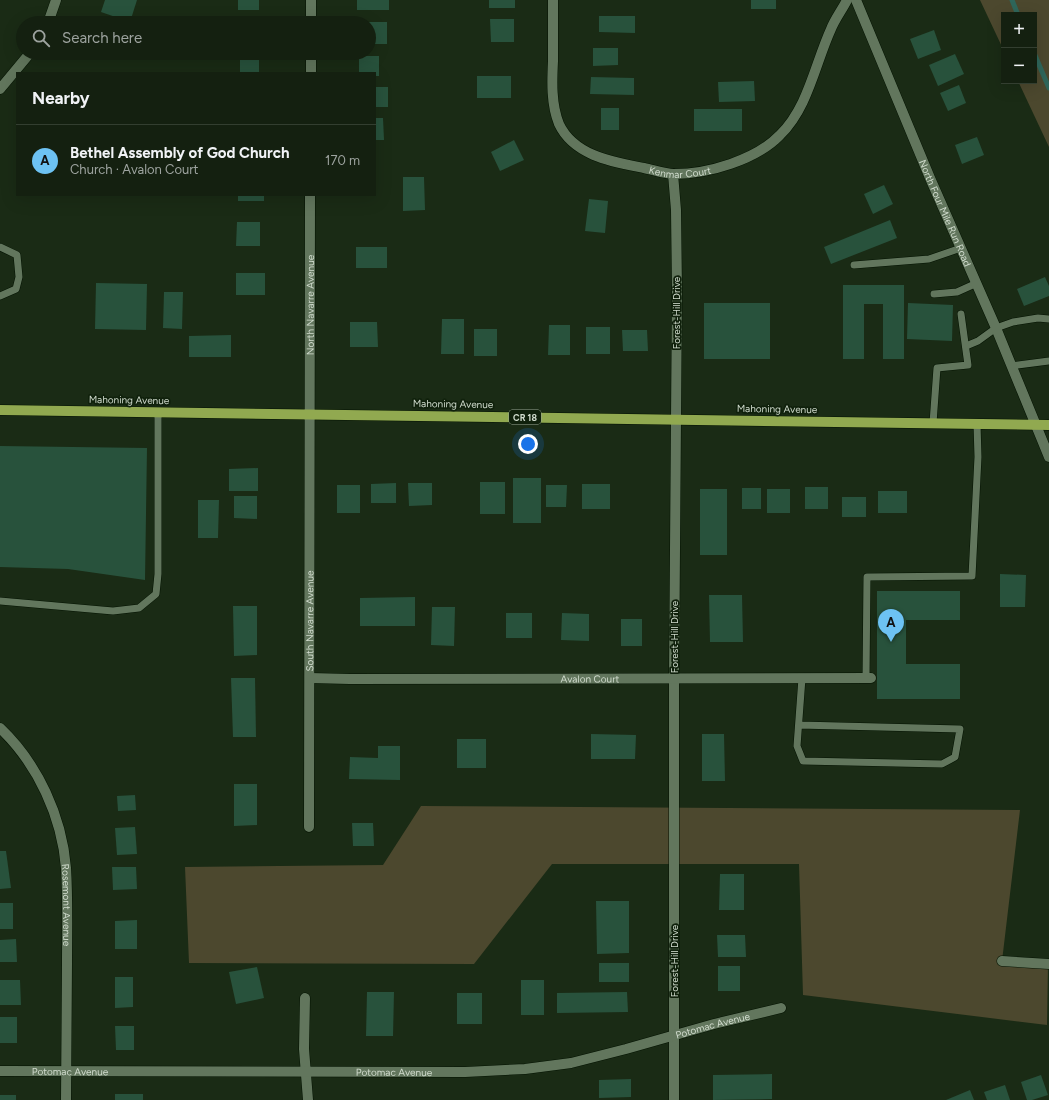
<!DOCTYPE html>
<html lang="en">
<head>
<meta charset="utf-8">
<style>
	body { margin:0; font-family:Figtree,sans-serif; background:#212d1e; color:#f1f3f6 }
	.controls { position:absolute; right:12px; top:12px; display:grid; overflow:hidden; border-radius:0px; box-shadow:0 4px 16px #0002 }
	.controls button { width:36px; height:36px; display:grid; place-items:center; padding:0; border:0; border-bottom:1px solid #333e30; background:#142010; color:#f1f3f6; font:20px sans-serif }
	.you { position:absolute; left:528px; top:444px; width:14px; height:14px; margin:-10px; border:3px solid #fff; border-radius:50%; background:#1a73e8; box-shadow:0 0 0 6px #1a73e833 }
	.badge { display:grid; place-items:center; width:26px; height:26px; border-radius:50%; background:#6dc2f3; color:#111; font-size:13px; font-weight:700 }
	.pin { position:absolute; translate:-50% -33px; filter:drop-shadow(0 1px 2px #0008) }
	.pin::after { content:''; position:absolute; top:21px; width:14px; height:12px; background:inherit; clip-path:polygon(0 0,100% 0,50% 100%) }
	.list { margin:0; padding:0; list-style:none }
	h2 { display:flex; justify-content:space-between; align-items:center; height:52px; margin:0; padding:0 16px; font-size:17px }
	h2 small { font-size:13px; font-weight:400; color:#9da39f }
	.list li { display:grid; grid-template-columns:26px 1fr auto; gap:12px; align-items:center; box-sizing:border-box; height:72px; padding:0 16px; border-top:1px solid #333e30 }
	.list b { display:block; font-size:15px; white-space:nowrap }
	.list p { margin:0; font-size:13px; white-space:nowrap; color:#9da39f }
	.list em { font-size:13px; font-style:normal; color:#9da39f }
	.icon { flex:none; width:22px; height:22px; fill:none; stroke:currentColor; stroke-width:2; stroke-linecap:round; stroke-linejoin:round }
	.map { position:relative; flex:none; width:1049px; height:1100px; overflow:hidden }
	.search { position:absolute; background:#142010; box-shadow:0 4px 16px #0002; left:16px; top:16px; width:360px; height:44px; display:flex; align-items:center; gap:10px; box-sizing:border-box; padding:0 14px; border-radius:22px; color:#9da39f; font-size:15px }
	.panel { position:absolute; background:#142010; box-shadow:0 4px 16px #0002; left:16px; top:72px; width:360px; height:124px; border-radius:0px }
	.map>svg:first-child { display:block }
	.green { fill:#4c482e }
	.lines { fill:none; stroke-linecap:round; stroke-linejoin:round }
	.stream { stroke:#2f665a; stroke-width:5 }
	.building { fill:#28523c }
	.lane-casing { stroke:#041302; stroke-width:8 }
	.street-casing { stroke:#041302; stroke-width:11 }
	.secondary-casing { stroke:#041302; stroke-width:11 }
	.primary-casing { stroke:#041302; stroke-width:11 }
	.lane { stroke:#62765d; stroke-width:7 }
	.street { stroke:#62765d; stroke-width:10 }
	.secondary { stroke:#62765d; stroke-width:10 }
	.primary { stroke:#91a950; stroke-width:10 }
	.labels { text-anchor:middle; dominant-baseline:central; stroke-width:3.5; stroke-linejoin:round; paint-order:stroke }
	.shield { fill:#10210c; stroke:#97a494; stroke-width:1 }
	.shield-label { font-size:9px; font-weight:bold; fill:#d1dcce }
	.street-label { font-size:10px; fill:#d1dcce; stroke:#10210c }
</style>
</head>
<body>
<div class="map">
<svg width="1049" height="1100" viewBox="0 0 1049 1100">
	<rect width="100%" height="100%" fill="#1a2b15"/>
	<g class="green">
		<polygon points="980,0 1049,0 1049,147 1018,81 1034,81 1034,15 1004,15 1004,51"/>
		<polygon points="421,806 1020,810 1002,961 1048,964 1047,1025 803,995 799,864 552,864 474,964 189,963 185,867 383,865"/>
	</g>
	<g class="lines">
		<g class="stream">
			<polyline points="1012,0 1018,15"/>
			<polyline points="1034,53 1049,88"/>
		</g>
	</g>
	<g class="building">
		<polygon points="105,0 137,0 130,22 101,12"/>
		<rect x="238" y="0" width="21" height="10"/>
		<rect x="357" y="0" width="32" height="10"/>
		<rect x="489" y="0" width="26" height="8"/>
		<rect x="751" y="0" width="25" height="9"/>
		<polygon points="599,16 635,16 635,33 599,32"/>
		<rect x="229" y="19" width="29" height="4"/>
		<polygon points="490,19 514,19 514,42 491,42"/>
		<rect x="369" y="22" width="18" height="22"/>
		<polygon points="934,30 941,50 918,59 910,39"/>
		<polygon points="593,48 618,48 618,65 593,66"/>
		<polygon points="92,53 109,53 106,60"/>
		<rect x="240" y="53" width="19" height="20"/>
		<polygon points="955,54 964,74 938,86 929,65"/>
		<polygon points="359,56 379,56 379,76 375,76 375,73 359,73"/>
		<rect x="477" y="76" width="34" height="22"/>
		<polygon points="591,77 634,78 634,95 590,94"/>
		<polygon points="754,81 755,101 719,102 718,82"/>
		<polygon points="959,85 966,103 948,111 940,93"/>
		<rect x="375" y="87" width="13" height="20"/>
		<rect x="601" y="108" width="18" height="22"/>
		<rect x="694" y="109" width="48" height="22"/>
		<polygon points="375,118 383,118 384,140 375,140"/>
		<polygon points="977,137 984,155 962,164 955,145"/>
		<polygon points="514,140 524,160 500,171 491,152"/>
		<polygon points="403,177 424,177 425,210 403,211"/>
		<polygon points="884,185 893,204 873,214 864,194"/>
		<rect x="238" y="195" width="26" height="6"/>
		<polygon points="589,199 608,201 605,233 585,231"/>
		<polygon points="890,220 897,238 831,264 824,247"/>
		<polygon points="237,222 260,222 260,246 236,246"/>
		<rect x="356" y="247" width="31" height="21"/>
		<rect x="236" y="273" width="29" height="22"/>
		<polygon points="1045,277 1049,286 1049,296 1024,306 1017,289"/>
		<polygon points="96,283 147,284 146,330 95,329"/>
		<polygon points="843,285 904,285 904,359 883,359 883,304 864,304 864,359 843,359"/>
		<polygon points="164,292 183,292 182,329 163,328"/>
		<rect x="704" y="303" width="66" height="56"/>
		<polygon points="908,303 953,305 952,341 907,339"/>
		<polygon points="442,319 464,319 464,354 441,354"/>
		<polygon points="350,322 377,322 378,347 350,347"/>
		<polygon points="549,325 570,325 570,355 548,355"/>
		<rect x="586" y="327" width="24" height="27"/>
		<rect x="474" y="329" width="23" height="27"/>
		<polygon points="622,330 647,330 648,351 623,351"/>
		<polygon points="231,335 231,357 189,357 189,336"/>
		<polygon points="0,446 147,448 145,580 68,569 0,567"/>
		<polygon points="258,468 258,491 229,491 229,469"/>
		<rect x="513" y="478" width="28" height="45"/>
		<rect x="480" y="482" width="25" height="32"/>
		<polygon points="396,483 396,503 371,503 371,484"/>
		<polygon points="408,483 432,483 432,505 409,506"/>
		<rect x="582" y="484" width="28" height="25"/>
		<rect x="337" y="485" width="23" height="28"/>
		<polygon points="546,485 567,485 566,507 546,507"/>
		<rect x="805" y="487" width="23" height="22"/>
		<rect x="742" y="488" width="19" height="21"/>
		<rect x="700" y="489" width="27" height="66"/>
		<rect x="767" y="489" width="23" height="24"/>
		<rect x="878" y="491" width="29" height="22"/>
		<polygon points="234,496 257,496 257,519 234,518"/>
		<rect x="842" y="497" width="24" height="20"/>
		<polygon points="198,500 219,500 218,538 198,538"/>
		<polygon points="1000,574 1026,575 1025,607 1000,607"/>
		<polygon points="877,591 960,591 960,620 906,620 906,664 960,664 960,699 877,699"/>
		<polygon points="709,595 742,595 743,642 710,642"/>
		<polygon points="415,597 415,626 360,626 360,598"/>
		<polygon points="233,606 257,606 257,655 234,656"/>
		<polygon points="432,607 455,607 454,646 431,645"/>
		<rect x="506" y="613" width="26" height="25"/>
		<polygon points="562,613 589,614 589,641 561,640"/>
		<rect x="621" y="619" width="21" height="27"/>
		<polygon points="231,678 255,678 256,737 233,737"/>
		<polygon points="591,734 636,735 635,759 591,759"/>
		<polygon points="702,734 724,734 725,781 702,781"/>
		<rect x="457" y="739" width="29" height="29"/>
		<polygon points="378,746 400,746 400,780 349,779 350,757 378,758"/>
		<polygon points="234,784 257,784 257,825 234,826"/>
		<polygon points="135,795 136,810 118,811 117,796"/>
		<polygon points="352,823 373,823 374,846 353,846"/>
		<polygon points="135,827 137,854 117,855 115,828"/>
		<polygon points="0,851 6,851 11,888 0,889"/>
		<polygon points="112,867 136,867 137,889 113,890"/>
		<polygon points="720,874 744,874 744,910 719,910"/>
		<polygon points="596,901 629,901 629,953 597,954"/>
		<rect x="0" y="903" width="13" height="26"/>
		<polygon points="137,920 137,949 115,949 115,921"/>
		<polygon points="717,935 745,935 746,957 718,957"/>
		<polygon points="16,939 17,962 0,962 0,940"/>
		<rect x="599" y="963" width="30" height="19"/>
		<rect x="718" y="966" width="22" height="25"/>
		<polygon points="257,967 264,998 236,1004 229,972"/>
		<polygon points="115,977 133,977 133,1007 115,1008"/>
		<polygon points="0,980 20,980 21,1005 0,1005"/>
		<rect x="521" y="980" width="23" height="35"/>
		<polygon points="367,992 394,992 393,1036 366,1036"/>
		<polygon points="627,992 628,1012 557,1013 557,993"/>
		<rect x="457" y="993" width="25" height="31"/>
		<rect x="0" y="1017" width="17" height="26"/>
		<polygon points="115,1026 134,1026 134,1050 116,1050"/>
		<polygon points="772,1074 772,1099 713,1100 713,1075"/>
		<polygon points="1041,1075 1048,1095 1032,1100 1027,1100 1021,1082"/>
		<polygon points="631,1079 631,1097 599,1098 599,1080"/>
		<polygon points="1005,1085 1010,1100 987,1100 984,1092"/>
		<polygon points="970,1090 974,1100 946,1100"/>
		<rect x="115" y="1094" width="28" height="6"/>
		<rect x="0" y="1095" width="16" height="5"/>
	</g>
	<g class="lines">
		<g class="lane-casing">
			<g id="lane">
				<polyline points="0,247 17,255 19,277 16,289 0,296"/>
				<polyline points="854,265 929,259 961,248"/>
				<polyline points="934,294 957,292 977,283"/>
				<polyline points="966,346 978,341 996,328 1013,322 1038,318 1049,319"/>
				<polyline points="1011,366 1049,361"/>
				<polyline points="933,423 937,368 968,365 961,314"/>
				<polyline points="0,601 113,611 139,608 156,594 158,574 158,412"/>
				<polyline points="866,678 867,577 972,576 978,457 977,424"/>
				<polyline points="799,725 960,729 955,757 942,764 803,761 797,746 802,678"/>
			</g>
		</g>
		<g class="street-casing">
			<g id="street">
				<path id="s1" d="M553 0C553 20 553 40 553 61 552 81 551 104 559 124 574 156 613 162 644 168 654 170 665 174 674 174 708 174 756 160 780 135 808 108 815 64 831 29 835 19 842 10 847 0"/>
				<polyline points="48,23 56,0"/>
				<polyline points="311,23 311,0"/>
				<polyline points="311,73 311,53"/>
				<polyline points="0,89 30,53"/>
				<polyline points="673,174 676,210 677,290 674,679 674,1100"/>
				<path id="s2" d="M310 678 350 679 871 678"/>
				<path id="s3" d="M0 728C38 764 62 817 66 868 68 900 67 932 67 963 67 1009 66 1054 66 1100"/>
				<path id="s4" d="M309 827 310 195"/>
				<polyline points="1002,961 1049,964"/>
				<polyline points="305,998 304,1049 308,1100"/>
				<path id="s5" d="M0 1071 465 1072 525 1069 571 1063 626 1049 714 1024 781 1008"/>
			</g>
		</g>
		<g class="secondary-casing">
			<g id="secondary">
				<path id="s6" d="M856 0 930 178 996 328 1049 457"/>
			</g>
		</g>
		<g class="primary-casing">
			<polyline id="primary" points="0,410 1049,425"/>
		</g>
		<use href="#lane" class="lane"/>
		<use href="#street" class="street"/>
		<use href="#secondary" class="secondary"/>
		<use href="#primary" class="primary"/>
	</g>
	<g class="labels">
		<rect class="shield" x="509" y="410" width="32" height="14" rx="3"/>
		<g class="shield-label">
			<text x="525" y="417">CR 18</text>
		</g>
		<g class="street-label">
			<text stroke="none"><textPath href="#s1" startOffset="261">Kenmar Court</textPath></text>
			<text stroke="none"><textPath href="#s6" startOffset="231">North Four Mile Run Road</textPath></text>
			<text stroke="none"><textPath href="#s4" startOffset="522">North Navarre Avenue</textPath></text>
			<text transform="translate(676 313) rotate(-90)">Forest-Hill Drive</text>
			<text transform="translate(129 400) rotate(1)">Mahoning Avenue</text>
			<text transform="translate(453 404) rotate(1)">Mahoning Avenue</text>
			<text transform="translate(777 409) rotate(1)">Mahoning Avenue</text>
			<text stroke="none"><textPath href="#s4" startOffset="206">South Navarre Avenue</textPath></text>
			<text transform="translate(674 637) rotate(-90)">Forest-Hill Drive</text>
			<text stroke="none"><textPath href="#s2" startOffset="280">Avalon Court</textPath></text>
			<text stroke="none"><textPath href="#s3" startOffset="195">Rosemont Avenue</textPath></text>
			<text transform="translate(674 961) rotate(-90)">Forest-Hill Drive</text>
			<text stroke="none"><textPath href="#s5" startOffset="718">Potomac Avenue</textPath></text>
			<text stroke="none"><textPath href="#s5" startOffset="70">Potomac Avenue</textPath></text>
			<text stroke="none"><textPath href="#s5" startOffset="394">Potomac Avenue</textPath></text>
		</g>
	</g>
</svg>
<div class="controls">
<button>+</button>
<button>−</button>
</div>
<div class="you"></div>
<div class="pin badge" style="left:891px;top:642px">A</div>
<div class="search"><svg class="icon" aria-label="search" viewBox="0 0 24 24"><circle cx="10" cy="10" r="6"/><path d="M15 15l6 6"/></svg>Search here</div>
<section class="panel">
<h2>Nearby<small></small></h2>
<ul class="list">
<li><span class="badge">A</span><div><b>Bethel Assembly of God Church</b><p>Church · Avalon Court</p></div><em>170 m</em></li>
</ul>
</section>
</div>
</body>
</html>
